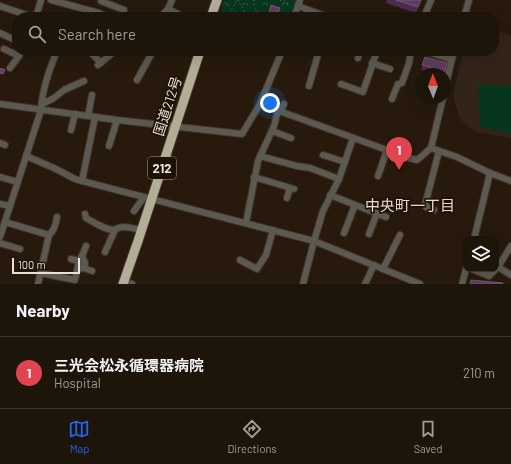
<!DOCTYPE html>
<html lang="en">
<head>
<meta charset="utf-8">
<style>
	body { margin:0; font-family:Barlow,"Noto Sans JP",sans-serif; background:#2a2118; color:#f1f3f6 }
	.controls { position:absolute; right:12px; bottom:12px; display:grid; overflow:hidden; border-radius:8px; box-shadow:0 4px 16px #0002 }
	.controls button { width:36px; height:36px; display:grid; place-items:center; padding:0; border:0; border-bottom:1px solid #3b332b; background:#1d140a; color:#f1f3f6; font:20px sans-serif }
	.compass { position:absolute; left:415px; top:68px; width:36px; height:36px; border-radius:50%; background:#1d140a; box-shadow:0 4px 16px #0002; rotate:359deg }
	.scale { position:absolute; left:12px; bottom:10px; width:68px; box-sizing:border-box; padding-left:4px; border:2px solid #eae0d8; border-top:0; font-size:11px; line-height:14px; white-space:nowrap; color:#eae0d8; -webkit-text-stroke:3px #1e1105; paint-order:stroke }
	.you { position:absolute; left:270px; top:103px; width:14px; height:14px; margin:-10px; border:3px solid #fff; border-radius:50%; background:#1a73e8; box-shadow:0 0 0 6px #1a73e833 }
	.badge { display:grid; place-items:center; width:26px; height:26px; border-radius:50%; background:#2563eb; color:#fff; font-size:13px; font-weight:700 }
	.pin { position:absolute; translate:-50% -33px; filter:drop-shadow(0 1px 2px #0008) }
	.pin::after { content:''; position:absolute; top:21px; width:14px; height:12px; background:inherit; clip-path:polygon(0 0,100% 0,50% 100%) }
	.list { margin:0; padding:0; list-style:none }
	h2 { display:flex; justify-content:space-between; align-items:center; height:52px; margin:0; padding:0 16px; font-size:17px }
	h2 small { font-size:13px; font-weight:400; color:#a09e9c }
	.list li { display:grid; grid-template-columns:26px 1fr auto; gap:12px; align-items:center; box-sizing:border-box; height:72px; padding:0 16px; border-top:1px solid #3b332b }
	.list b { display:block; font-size:15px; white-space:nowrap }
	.list p { margin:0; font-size:13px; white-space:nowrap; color:#a09e9c }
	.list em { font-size:13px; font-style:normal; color:#a09e9c }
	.icon { flex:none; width:22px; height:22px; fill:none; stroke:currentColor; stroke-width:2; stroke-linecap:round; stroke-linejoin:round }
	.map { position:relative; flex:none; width:511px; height:284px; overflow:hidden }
	.search { position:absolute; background:#1d140a; box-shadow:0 4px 16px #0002; left:12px; right:12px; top:12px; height:44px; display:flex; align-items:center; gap:10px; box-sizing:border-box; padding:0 14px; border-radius:16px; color:#a09e9c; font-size:15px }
	.sheet { height:124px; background:#1d140a }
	nav { display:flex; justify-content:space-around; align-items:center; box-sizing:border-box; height:56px; border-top:1px solid #3b332b; background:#1d140a; font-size:11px; color:#a09e9c }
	nav a { display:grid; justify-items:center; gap:2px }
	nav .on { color:#2563eb }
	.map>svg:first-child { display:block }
	.education { fill:#33241a }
	.grass { fill:#07361f }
	.park { fill:url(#park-crowns) }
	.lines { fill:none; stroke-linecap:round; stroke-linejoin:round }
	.minor-casing { stroke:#423629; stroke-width:8 }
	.highway-casing { stroke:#423629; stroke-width:11 }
	.path { stroke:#83776c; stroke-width:1; stroke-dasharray:1 3; stroke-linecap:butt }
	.minor { stroke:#5b5950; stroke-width:6 }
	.highway { stroke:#b3ad97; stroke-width:9 }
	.wall { fill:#4f2a51 }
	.building { fill:#5f3d60; stroke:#755772 }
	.labels { text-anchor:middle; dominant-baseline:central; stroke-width:3.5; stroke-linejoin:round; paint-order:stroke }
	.shield { fill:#1e1105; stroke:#ada299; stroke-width:1 }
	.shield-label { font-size:13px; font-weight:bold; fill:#eae0d8 }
	.street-label { font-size:14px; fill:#eae0d8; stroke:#1e1105 }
	.neighbourhood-label { font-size:15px; fill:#eddac9; stroke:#1e1105 }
</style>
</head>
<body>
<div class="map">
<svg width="511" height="284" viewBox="0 0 511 284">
	<defs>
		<pattern id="park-crowns" width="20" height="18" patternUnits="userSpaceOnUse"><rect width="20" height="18" fill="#07361f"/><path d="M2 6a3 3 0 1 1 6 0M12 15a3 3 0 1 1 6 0" fill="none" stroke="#2b533f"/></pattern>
	</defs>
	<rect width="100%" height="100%" fill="#271a0d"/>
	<polygon class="education" points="494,30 511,36 511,138 476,132 460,119 453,96 463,51 494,51"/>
	<polygon class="grass" points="478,85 511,86 511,133 480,127"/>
	<polygon class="park" points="224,0 297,0 291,17 219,17"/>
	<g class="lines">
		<g class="minor-casing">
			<g id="minor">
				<polyline points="51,0 99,13 107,17"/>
				<polyline points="172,0 168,9 184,17"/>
				<polyline points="101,1 124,10"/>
				<polyline points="0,6 33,17"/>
				<polyline points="298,6 328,17"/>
				<polyline points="36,17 41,0"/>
				<polyline points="162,17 163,14 168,9"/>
				<polyline points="294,17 300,0"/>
				<polyline points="424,17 431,0"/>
				<polyline points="464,17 469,0"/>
				<polyline points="0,33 17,41"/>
				<polyline points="4,49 19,56"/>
				<polyline points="89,51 101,63"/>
				<polyline points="425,51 452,60"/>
				<polyline points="358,58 360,51"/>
				<polyline points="372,63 390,69"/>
				<polyline points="98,65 115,51"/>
				<polyline points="10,68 19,56 22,51"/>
				<polyline points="137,80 153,51"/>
				<polyline points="341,84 363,92 377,51"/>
				<polyline points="309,86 319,51"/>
				<polyline points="445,88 454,51"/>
				<polyline points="392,99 398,84 399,84 402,83 409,63 411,51"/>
				<polyline points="0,104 117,120 242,134 260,104 282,51"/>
				<polyline points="42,104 54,98 64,90 84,81"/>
				<polyline points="260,104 409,158 417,160 423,155 431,148 443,98"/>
				<polyline points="281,111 284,104"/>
				<polyline points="88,116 92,95"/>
				<polyline points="71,130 75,114"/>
				<polyline points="272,131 291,138"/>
				<polyline points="0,143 5,145"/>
				<polyline points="109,146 117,120"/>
				<polyline points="431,148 457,157 490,173 511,181"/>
				<polyline points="323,155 345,162"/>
				<polyline points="26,156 54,168 75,179 82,181 144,197 314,241 420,284"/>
				<polyline points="260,156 297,166 310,168 339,179"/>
				<polyline points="378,176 387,150"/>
				<polyline points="0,177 18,182"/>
				<polyline points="254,177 294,189"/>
				<polyline points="82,181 95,117"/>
				<polyline points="330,195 386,217"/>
				<polyline points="287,198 290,188"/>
				<polyline points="0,204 10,206"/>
				<polyline points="434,210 426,207 425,205 439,151"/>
				<polyline points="134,211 144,197"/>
				<path d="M85 214 86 218C95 223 105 230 115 230 122 224 133 229 142 230"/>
				<polyline points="5,222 49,235"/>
				<polyline points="246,223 258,161 274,126 278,111"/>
				<polyline points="344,233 355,205"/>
				<polyline points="369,234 377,213"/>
				<path d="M0 237 41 110C42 89 49 70 57 51"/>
				<polyline points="474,239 490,173"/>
				<polyline points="0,243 20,249"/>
				<polyline points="105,252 115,230"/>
				<polyline points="71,259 79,261"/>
				<polyline points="240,260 257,269 266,255 273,230"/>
				<polyline points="498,267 511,275"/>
				<polyline points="84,268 92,271"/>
				<polyline points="78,269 84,268 85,263 82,256"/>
				<polyline points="383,269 400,235"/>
				<polyline points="472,269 489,276 498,267 511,246"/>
				<polyline points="41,273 75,280 79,261 82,256 86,246"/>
				<polyline points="124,282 132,284"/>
				<path d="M38 284 49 235C54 231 56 224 57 217"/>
				<polyline points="303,284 314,241 323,211 339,179 353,138"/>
				<polyline points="365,284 374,265"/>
				<polyline points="462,284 466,269"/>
			</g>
		</g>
		<g class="highway-casing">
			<g id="highway">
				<polyline points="211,17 217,0"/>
				<polyline points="123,284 138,241 200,51"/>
			</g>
		</g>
		<g class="path">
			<path d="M238 0C240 6 246 10 244 17"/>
			<polyline points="254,0 254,6 261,17"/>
			<polyline points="280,0 289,4"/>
			<polyline points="227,16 235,4 236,0"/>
		</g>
		<use href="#minor" class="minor"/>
		<use href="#highway" class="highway"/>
	</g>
	<g class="wall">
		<polygon points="387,0 421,0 416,13 386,3"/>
		<polygon points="271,5 280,8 277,17 271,17 268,16"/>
		<polygon points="425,57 444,74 428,74 429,72 421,70"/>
	</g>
	<g class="building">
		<polygon points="396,0 421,0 418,7"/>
		<polygon points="271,5 280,8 277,16 269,13"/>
		<polygon points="425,57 447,63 444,74 430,71 430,67 422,65"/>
		<polygon points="1,68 5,70 3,74 0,73 0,70"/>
		<polygon points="471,280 503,283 503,284 470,284"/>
	</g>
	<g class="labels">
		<rect class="shield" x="148" y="157" width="28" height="22" rx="3"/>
		<g class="shield-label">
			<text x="162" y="168">212</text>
		</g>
		<g class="street-label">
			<text transform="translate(167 106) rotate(-72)">国道212号</text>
		</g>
		<g class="neighbourhood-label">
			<text x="410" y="205">中央町一丁目</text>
		</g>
	</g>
</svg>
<div class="controls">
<button><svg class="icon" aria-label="layers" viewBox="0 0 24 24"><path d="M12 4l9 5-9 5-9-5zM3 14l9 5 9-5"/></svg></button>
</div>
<svg class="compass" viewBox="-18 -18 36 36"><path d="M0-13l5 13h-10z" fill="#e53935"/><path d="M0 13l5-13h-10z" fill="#a09e9c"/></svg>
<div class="scale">100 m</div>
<div class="you"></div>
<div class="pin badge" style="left:399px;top:170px;background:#e0444e">1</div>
<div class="search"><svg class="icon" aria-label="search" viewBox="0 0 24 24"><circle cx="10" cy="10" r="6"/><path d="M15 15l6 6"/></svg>Search here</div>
</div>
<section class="sheet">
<h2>Nearby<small></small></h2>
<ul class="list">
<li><span class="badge" style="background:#e0444e">1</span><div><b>三光会松永循環器病院</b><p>Hospital</p></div><em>210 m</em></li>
</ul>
</section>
<nav>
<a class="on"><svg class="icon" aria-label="map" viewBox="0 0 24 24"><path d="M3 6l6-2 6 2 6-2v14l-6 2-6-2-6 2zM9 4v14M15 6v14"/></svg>Map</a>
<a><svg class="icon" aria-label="directions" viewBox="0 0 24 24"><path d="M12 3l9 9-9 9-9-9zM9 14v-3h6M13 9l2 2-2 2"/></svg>Directions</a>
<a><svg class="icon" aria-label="saved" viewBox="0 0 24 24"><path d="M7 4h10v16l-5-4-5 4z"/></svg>Saved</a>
</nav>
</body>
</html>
